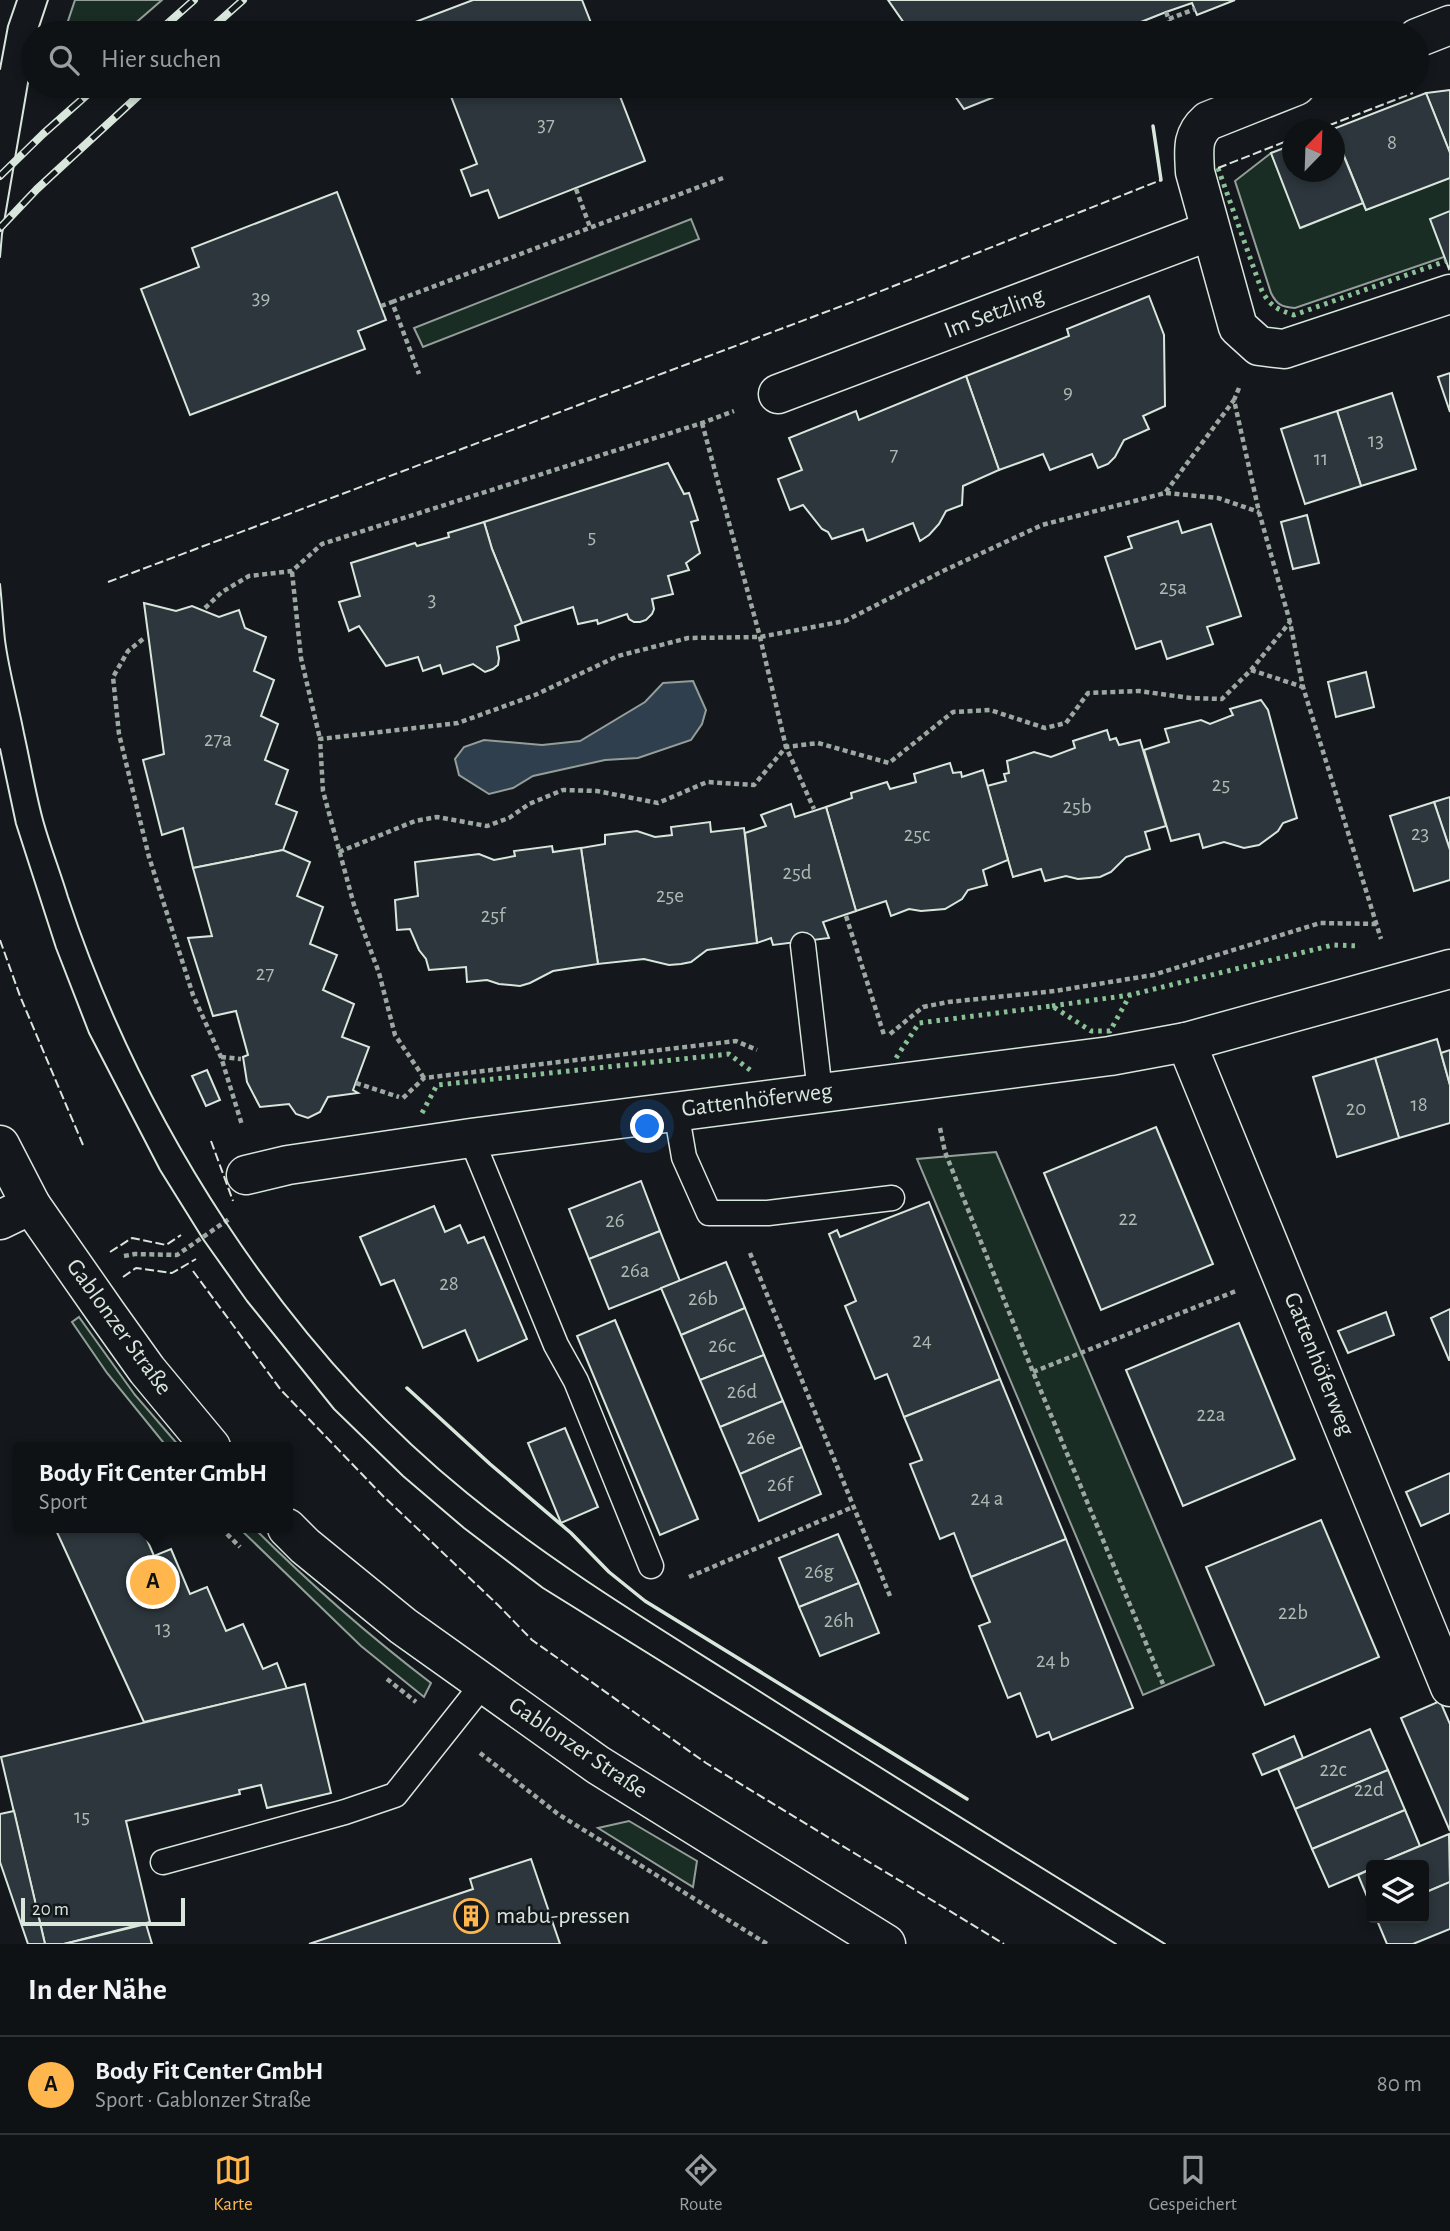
<!DOCTYPE html>
<html lang="de">
<head>
<meta charset="utf-8">
<style>
	body { margin:0; font-family:"Alegreya Sans",sans-serif; background:#181b1e; color:#f1f3f6 }
	.controls { position:absolute; right:21px; bottom:21px; display:grid; overflow:hidden; border-radius:7px; box-shadow:0 4px 10px #0003 }
	.controls button { width:63px; height:63px; display:grid; place-items:center; padding:0; border:0; border-bottom:2px solid #2f3234; background:#0f1215; color:#f1f3f6; font:35px sans-serif }
	.compass { position:absolute; left:1282px; top:119px; width:63px; height:63px; border-radius:50%; background:#0f1215; box-shadow:0 4px 10px #0003; rotate:23deg }
	.scale { position:absolute; left:21px; bottom:18px; width:164px; box-sizing:border-box; padding-left:7px; border:4px solid #d8e6dc; border-top:0; font-size:19px; line-height:24px; white-space:nowrap; color:#d8e6dc; -webkit-text-stroke:5px #14181c; paint-order:stroke }
	.you { position:absolute; left:648px; top:1127px; width:24px; height:24px; margin:-18px; border:5px solid #fff; border-radius:50%; background:#1a73e8; box-shadow:0 0 0 10px #1a73e833 }
	.badge { display:grid; place-items:center; width:46px; height:46px; border-radius:50%; background:#ffb74d; color:#111; font-size:23px; font-weight:700 }
	.pin { position:absolute; translate:-50% -50%; border:4px solid #fff; box-shadow:0 2px 7px #0006 }
	.popup { position:absolute; left:13px; top:1442px; width:280px; height:91px; box-sizing:border-box; display:grid; place-content:center; border-radius:7px; background:#0f1215; filter:drop-shadow(0 2px 5px #0005); font-size:23px; white-space:nowrap; color:#9b9ea0 }
	.popup b { font-size:26px; color:#f1f3f6 }
	.popup::after { content:''; position:absolute; left:50%; top:100%; margin-left:-14px; border:14px solid transparent; border-top-color:#0f1215 }
	.list { margin:0; padding:0; list-style:none }
	h2 { display:flex; justify-content:space-between; align-items:center; height:91px; margin:0; padding:0 28px; font-size:30px }
	h2 small { font-size:23px; font-weight:400; color:#9b9ea0 }
	.list li { display:grid; grid-template-columns:46px 1fr auto; gap:21px; align-items:center; box-sizing:border-box; height:98px; padding:0 28px; border-top:2px solid #2f3234 }
	.list b { display:block; font-size:26px; white-space:nowrap }
	.list p { margin:0; font-size:23px; white-space:nowrap; color:#9b9ea0 }
	.list em { font-size:23px; font-style:normal; color:#9b9ea0 }
	.icon { flex:none; width:38px; height:38px; fill:none; stroke:currentColor; stroke-width:2; stroke-linecap:round; stroke-linejoin:round }
	.map { position:relative; flex:none; width:1450px; height:1944px; overflow:hidden }
	.search { position:absolute; background:#0f1215; box-shadow:0 4px 10px #0003; left:21px; right:21px; top:21px; height:77px; display:flex; align-items:center; gap:18px; box-sizing:border-box; padding:0 24px; border-radius:38px; color:#9b9ea0; font-size:26px }
	.sheet { height:189px; background:#0f1215 }
	nav { display:flex; justify-content:space-around; align-items:center; box-sizing:border-box; height:98px; border-top:2px solid #2f3234; background:#0f1215; font-size:19px; color:#9b9ea0 }
	nav a { display:grid; justify-items:center; gap:4px }
	nav .on { color:#ffb74d }
	.map>svg:first-child { display:block }
	.green { fill:#1a2d24; stroke:#939e99; stroke-width:2 }
	.water { fill:#2f3f4d; stroke:#939e99; stroke-width:2 }
	.building { fill:#2c363c; stroke:#d8e6dc; stroke-width:2 }
	.lines { fill:none; stroke-linecap:round; stroke-linejoin:round }
	.lane-casing { stroke:#d8e6dc; stroke-width:27 }
	.street-casing { stroke:#d8e6dc; stroke-width:41 }
	.secondary-casing { stroke:#d8e6dc; stroke-width:41 }
	.path { stroke:#9da8a2; stroke-width:4.5; stroke-dasharray:5 3.5; stroke-linecap:butt }
	.lane { stroke:#14181c; stroke-width:24 }
	.street { stroke:#14181c; stroke-width:38 }
	.secondary { stroke:#14181c; stroke-width:38 }
	.tram { stroke:#d8e6dc; stroke-width:2 }
	.rail-casing { stroke:#d8e6dc; stroke-width:8 }
	.rail { stroke:#14181c; stroke-width:5; stroke-dasharray:16; stroke-linecap:butt }
	.hedge { stroke:#8ac095; stroke-width:5; stroke-dasharray:3.5 5; stroke-linecap:butt }
	.fence { stroke:#d8e6dc; stroke-width:2; stroke-dasharray:9 3.5; stroke-linecap:butt }
	.wall { stroke:#d8e6dc; stroke-width:3.5 }
	.labels { text-anchor:middle; dominant-baseline:central; stroke-width:5; stroke-linejoin:round; paint-order:stroke }
	.number-label { font-size:21px; fill:#adbab4 }
	.street-label { font-size:24px; fill:#d8e6dc; stroke:#14181c }
	.poi-label { font-size:24px; fill:#d8e6dc; stroke:#14181c; text-anchor:start }
</style>
</head>
<body>
<div class="map">
<svg width="1450" height="1944" viewBox="0 0 1450 1944">
	<rect width="100%" height="100%" fill="#14181c"/>
	<g class="green">
		<polygon points="75,0 162,0 124,33 64,33"/>
		<path d="M1271 153 1301 228 1363 203 1366 210 1450 178V211L1444 257 1295 308C1282 307 1277 305 1271 293L1235 181Z"/>
		<polygon points="691,219 699,239 423,347 414,328"/>
		<polygon points="996,1152 1214,1665 1143,1695 917,1159"/>
		<polygon points="79,1317 135,1395 180,1447 167,1447 107,1373 72,1322"/>
		<path d="M239 1528H254C310 1584 368 1635 431 1683L424 1697 361 1646Z"/>
		<polygon points="629,1821 697,1861 693,1887 598,1828"/>
	</g>
	<polygon class="water" points="693,681 706,710 702,724 691,740 638,758 605,760 533,776 513,788 489,794 459,775 455,759 464,747 484,740 542,745 580,741 645,702 663,683"/>
	<g class="building">
		<polygon points="473,0 582,0 595,33 405,33 402,27"/>
		<polygon points="888,0 1235,0 1197,15 1192,3 1166,12 1141,22 1143,33 911,33"/>
		<polygon points="447,86 616,86 645,161 499,218 488,190 471,196 461,170 477,164"/>
		<polygon points="948,86 1022,86 964,109"/>
		<polygon points="1450,90 1450,153 1426,93"/>
		<polygon points="1426,93 1450,153 1450,178 1366,210 1333,129"/>
		<polygon points="1334,132 1363,203 1300,228 1271,153 1292,145 1292,172 1334,172"/>
		<polygon points="337,192 386,320 358,331 365,349 190,415 141,289 199,267 192,248"/>
		<polygon points="1450,211 1450,268 1449,269 1430,219"/>
		<polygon points="1149,296 1164,335 1165,406 1143,416 1149,429 1124,440 1115,457 1108,464 1098,468 1092,454 1050,470 1043,454 999,470 966,376 1069,336 1067,329"/>
		<polygon points="1450,373 1450,412 1438,377"/>
		<polygon points="966,376 999,470 963,486 962,505 946,511 939,524 929,535 920,541 913,523 867,541 863,529 832,539 828,532 822,529 803,505 790,510 778,479 802,470 789,438 856,411 859,420"/>
		<polygon points="1392,393 1416,469 1361,486 1337,411"/>
		<polygon points="1337,411 1361,486 1305,504 1281,429"/>
		<polygon points="668,463 684,494 689,493 698,520 691,522 700,553 686,563 689,570 668,576 673,594 652,599 654,609 652,614 646,620 640,622 634,622 629,619 627,614 598,624 597,620 578,624 573,607 522,623 492,549 484,522"/>
		<polygon points="1307,515 1319,563 1293,569 1281,522"/>
		<polygon points="1178,521 1182,533 1211,524 1241,616 1207,627 1213,644 1167,659 1161,641 1136,649 1105,557 1132,548 1128,537"/>
		<polygon points="484,522 492,549 522,623 515,626 519,640 497,647 499,658 498,665 493,669 485,672 473,664 443,674 440,665 423,671 418,657 386,666 359,626 349,631 339,602 360,596 351,563 415,543 417,546 449,537 448,533"/>
		<polygon points="144,603 176,611 192,606 219,617 239,610 245,628 266,637 254,671 274,680 261,716 278,724 265,760 288,770 276,804 297,812 283,850 193,868 183,828 162,835 143,760 164,754"/>
		<polygon points="1366,672 1374,707 1336,717 1328,682"/>
		<polygon points="1261,700 1268,710 1297,818 1283,823 1278,831 1259,845 1244,848 1224,842 1203,848 1199,834 1171,841 1144,750 1169,742 1165,729 1201,720 1210,724 1233,715 1230,709"/>
		<polygon points="1107,730 1110,740 1116,738 1119,745 1140,740 1166,826 1145,832 1150,849 1126,857 1111,872 1100,877 1078,879 1066,876 1045,881 1041,869 1013,877 987,786 1006,781 1004,774 1009,773 1007,761 1034,752 1051,757 1075,748 1073,741"/>
		<polygon points="950,763 953,773 961,772 962,777 983,770 1008,860 983,870 987,885 968,890 962,899 945,909 921,911 909,909 891,916 886,901 856,911 826,807 852,798 851,793 887,782 890,789 916,782 914,774"/>
		<polygon points="1450,797 1450,850 1434,802"/>
		<polygon points="1434,802 1450,850 1450,880 1414,891 1390,816"/>
		<polygon points="791,804 795,817 826,807 856,911 823,922 829,938 773,945 771,938 757,943 745,833 766,826 761,815"/>
		<polygon points="710,822 711,832 744,828 757,943 707,950 691,962 681,964 669,965 644,959 598,964 581,848 605,844 605,835 637,831 655,837 672,835 671,827"/>
		<polygon points="552,846 553,852 581,848 598,964 553,971 530,983 520,986 499,984 487,980 467,982 466,967 429,970 426,959 419,950 410,929 397,930 395,900 418,896 415,862 479,854 494,860 515,856 514,851"/>
		<polygon points="283,850 310,862 297,896 323,907 310,944 337,955 323,990 354,1004 342,1037 369,1047 353,1090 358,1093 328,1097 320,1112 308,1118 296,1114 289,1104 260,1107 247,1082 243,1057 248,1055 236,1011 213,1016 188,938 212,936 193,868"/>
		<polygon points="1437,1039 1450,1085 1450,1123 1399,1138 1375,1058"/>
		<polygon points="1450,1050 1450,1085 1441,1053"/>
		<polygon points="1375,1058 1399,1138 1337,1157 1313,1077"/>
		<polygon points="207,1070 220,1100 206,1106 192,1076"/>
		<polygon points="1156,1127 1213,1264 1101,1310 1044,1173"/>
		<polygon points="641,1181 660,1231 589,1259 569,1209"/>
		<polygon points="929,1202 1000,1379 904,1417 887,1374 875,1379 845,1306 856,1301 829,1234 837,1230 840,1237"/>
		<polygon points="434,1206 445,1232 460,1225 468,1243 484,1237 527,1339 478,1361 465,1330 423,1348 394,1280 381,1285 360,1237"/>
		<polygon points="660,1231 680,1281 609,1309 589,1259"/>
		<polygon points="726,1262 745,1308 681,1335 661,1288"/>
		<polygon points="745,1308 764,1355 700,1380 681,1335"/>
		<polygon points="1450,1309 1450,1360 1449,1360 1431,1318"/>
		<polygon points="1386,1312 1394,1335 1348,1353 1338,1331"/>
		<polygon points="615,1320 698,1519 660,1535 577,1336"/>
		<polygon points="1239,1323 1295,1459 1183,1506 1126,1370"/>
		<polygon points="764,1355 783,1401 720,1427 700,1380"/>
		<polygon points="1000,1379 1066,1539 971,1577 954,1533 940,1539 910,1464 922,1460 904,1417"/>
		<polygon points="783,1401 802,1447 740,1474 720,1427"/>
		<polygon points="565,1428 598,1507 561,1523 528,1443"/>
		<polygon points="802,1447 821,1494 759,1521 740,1474"/>
		<polygon points="1450,1473 1450,1513 1421,1526 1406,1492"/>
		<polygon points="1321,1520 1379,1657 1265,1705 1206,1567"/>
		<polygon points="55,1528 142,1528 154,1556 171,1549 190,1594 207,1587 226,1631 243,1624 263,1669 277,1663 287,1689 144,1722"/>
		<polygon points="838,1534 859,1583 799,1607 779,1558"/>
		<polygon points="1066,1539 1133,1708 1052,1740 1049,1732 1037,1737 1020,1693 1008,1698 979,1626 990,1622 971,1577"/>
		<polygon points="859,1583 879,1633 820,1656 799,1607"/>
		<polygon points="305,1684 331,1793 267,1808 261,1785 239,1790 240,1794 126,1821 150,1922 64,1944 45,1944 1,1757"/>
		<polygon points="1440,1701 1450,1724 1450,1831 1401,1718"/>
		<polygon points="1370,1729 1388,1770 1295,1809 1278,1769"/>
		<polygon points="1294,1736 1303,1758 1262,1775 1253,1754"/>
		<polygon points="1388,1770 1405,1810 1312,1849 1295,1809"/>
		<polygon points="1405,1810 1420,1846 1384,1861 1385,1863 1381,1865 1371,1865 1371,1869 1329,1887 1312,1849"/>
		<polygon points="14,1811 45,1944 28,1944 0,1862 0,1814"/>
		<polygon points="1449,1834 1450,1882 1424,1893 1424,1865 1381,1865 1385,1863 1384,1861"/>
		<polygon points="531,1859 560,1944 309,1944 473,1889 470,1879"/>
		<polygon points="1371,1869 1371,1906 1358,1875"/>
		<polygon points="1450,1882 1450,1929 1413,1944 1387,1944 1376,1918 1424,1918 1424,1893"/>
		<polygon points="146,1924 152,1944 64,1944"/>
	</g>
	<g class="lines">
		<g class="lane-casing">
			<g id="lane">
				<polyline points="803,945 820,1092"/>
				<polyline points="676,1111 684,1157 709,1213 768,1213 892,1198"/>
				<polyline points="471,1138 556,1345 576,1381 651,1566"/>
				<polyline points="163,1862 345,1812 395,1795 483,1684"/>
			</g>
		</g>
		<g class="street-casing">
			<g id="street">
				<polyline points="1417,38 1450,25"/>
				<path d="M1296 86 1208 121C1191 136 1194 150 1195 172L1238 327 1259 346 1284 349 1450 294"/>
				<polyline points="778,394 1210,231"/>
				<polyline points="1186,1042 1450,1687"/>
				<polyline points="246,1175 288,1165 471,1138 1110,1056 1186,1042 1450,969"/>
				<polyline points="0,1220 31,1205"/>
			</g>
		</g>
		<g class="secondary-casing">
			<g id="secondary">
				<polyline points="0,1145 31,1205 107,1314 147,1370 211,1447"/>
				<polyline points="287,1528 305,1546 403,1626 598,1765 886,1944"/>
			</g>
		</g>
		<g class="path">
			<polyline points="1166,12 1174,33"/>
			<polyline points="1169,19 1195,9"/>
			<polyline points="576,189 590,227"/>
			<polyline points="392,302 723,178"/>
			<polyline points="381,306 392,302 419,374"/>
			<polyline points="1239,388 1234,400 1259,512 1290,622 1303,687 1381,939"/>
			<polyline points="702,423 760,637 786,747 814,809"/>
			<polyline points="1166,493 1218,498 1259,512"/>
			<polyline points="292,572 301,658 320,739"/>
			<polyline points="205,608 222,592 249,576 292,571 322,544 702,423 734,411"/>
			<polyline points="143,639 128,651 113,677 119,734 149,857 193,995 221,1057 242,1125"/>
			<polyline points="1251,670 1303,687"/>
			<polyline points="339,852 415,821 437,817 487,826 509,818 529,804 563,790 597,791 658,803 707,782 754,785 786,747 818,743 889,763 953,712 990,710 1045,728 1066,723 1088,693 1139,691 1190,698 1222,699 1251,670 1290,622"/>
			<polyline points="846,916 884,1035"/>
			<polyline points="890,1034 923,1007 948,1002 1055,991 1153,975 1320,923 1377,924"/>
			<polyline points="221,1057 241,1059"/>
			<polyline points="424,1078 395,1035 379,973 354,905 323,791 320,739 458,723 535,695 618,656 688,638 760,637 845,621 943,571 1042,525 1165,493 1234,400"/>
			<polyline points="356,1083 399,1097"/>
			<polyline points="403,1098 424,1078 736,1041 757,1050"/>
			<polyline points="940,1128 945,1152 1033,1372 1163,1684"/>
			<polyline points="750,1253 890,1596"/>
			<polyline points="124,1256 135,1254 177,1255 229,1219"/>
			<polyline points="1033,1372 1236,1291"/>
			<polyline points="221,1528 240,1547"/>
			<polyline points="689,1577 853,1507"/>
			<polyline points="387,1679 416,1702"/>
			<polyline points="480,1753 558,1814 767,1944"/>
		</g>
		<use href="#lane" class="lane"/>
		<use href="#street" class="street"/>
		<use href="#secondary" class="secondary"/>
		<g class="tram">
			<polyline points="37,33 48,0"/>
			<polyline points="0,69 8,26 17,0"/>
			<polyline points="0,257 2,234 33,54"/>
			<path d="M0 584C2 603 3 622 5 640 9 671 18 702 24 733 30 760 35 789 42 816 49 843 60 870 68 897 142 1120 283 1344 467 1493 555 1565 653 1624 748 1684 886 1772 1026 1858 1165 1944"/>
			<polyline points="0,749 16,824 56,948 89,1033 160,1170 203,1239 247,1301 334,1409 403,1476 464,1528 543,1588 1116,1944"/>
		</g>
		<g class="rail-casing">
			<g id="rail">
				<polyline points="157,33 194,0"/>
				<polyline points="206,33 243,0"/>
				<polyline points="0,176 43,134 97,86"/>
				<polyline points="0,228 37,189 149,86"/>
			</g>
		</g>
		<use href="#rail" class="rail"/>
		<g class="hedge">
			<path d="M1218 168 1262 291C1270 306 1278 310 1294 315L1446 261"/>
			<polyline points="1052,1006 1130,995"/>
			<polyline points="896,1058 919,1023 1052,1006 1091,1031 1110,1031 1130,995 1333,945 1360,946"/>
			<polyline points="422,1113 437,1085 729,1054 754,1073"/>
		</g>
		<g class="fence">
			<polyline points="1317,130 1413,93"/>
			<polyline points="1218,168 1292,139"/>
			<polyline points="108,582 871,295 1161,180"/>
			<polyline points="0,940 20,996 83,1145"/>
			<polyline points="211,1141 233,1201"/>
			<polyline points="110,1252 132,1238 166,1245 181,1235"/>
			<polyline points="193,1271 281,1390 382,1495 498,1605 532,1640 706,1763 1004,1944"/>
			<polyline points="123,1277 136,1268 172,1273 196,1259"/>
		</g>
		<g class="wall">
			<polyline points="1153,126 1161,180"/>
			<polyline points="407,1388 490,1464 571,1533 609,1572 645,1601 967,1799"/>
		</g>
	</g>
	<defs>
		<g id="building-ring" transform="scale(1.75)"><circle r="9.5" fill="#14181c" stroke="#ffb74d" stroke-width="1.5"/><path d="M-4-6H4V6H1V3H-1V6H-4ZM-2.5-4.3h1.7v1.8h-1.7ZM.8-4.3h1.7v1.8H.8ZM-2.5-1h1.7V.8h-1.7ZM.8-1h1.7V.8H.8Z" fill="#ffb74d"/></g>
	</defs>
	<g fill-rule="evenodd">
		<use href="#building-ring" x="471" y="1916"/>
	</g>
	<g class="labels">
		<g class="number-label">
			<text x="546" y="124">37</text>
			<text x="1392" y="142">8</text>
			<text x="261" y="297">39</text>
			<text x="1068" y="391">9</text>
			<text x="1376" y="440">13</text>
			<text x="894" y="454">7</text>
			<text x="1321" y="458">11</text>
			<text x="592" y="536">5</text>
			<text x="1173" y="587">25a</text>
			<text x="432" y="599">3</text>
			<text x="218" y="739">27a</text>
			<text x="1221" y="784">25</text>
			<text x="1077" y="806">25b</text>
			<text x="1420" y="833">23</text>
			<text x="917" y="834">25c</text>
			<text x="797" y="872">25d</text>
			<text x="670" y="895">25e</text>
			<text x="493" y="915">25f</text>
			<text x="265" y="973">27</text>
			<text x="1419" y="1104">18</text>
			<text x="1356" y="1108">20</text>
			<text x="1128" y="1218">22</text>
			<text x="615" y="1220">26</text>
			<text x="635" y="1270">26a</text>
			<text x="449" y="1283">28</text>
			<text x="703" y="1298">26b</text>
			<text x="922" y="1340">24</text>
			<text x="722" y="1345">26c</text>
			<text x="742" y="1391">26d</text>
			<text x="1211" y="1414">22a</text>
			<text x="761" y="1437">26e</text>
			<text x="780" y="1484">26f</text>
			<text x="987" y="1498">24 a</text>
			<text x="819" y="1571">26g</text>
			<text x="1293" y="1612">22b</text>
			<text x="839" y="1620">26h</text>
			<text x="163" y="1628">13</text>
			<text x="1053" y="1660">24 b</text>
			<text x="1333" y="1769">22c</text>
			<text x="1369" y="1789">22d</text>
			<text x="82" y="1816">15</text>
		</g>
		<g class="street-label">
			<text transform="translate(994 313) rotate(-21)">Im Setzling</text>
			<text transform="translate(757 1100) rotate(-7)">Gattenhöferweg</text>
			<text transform="translate(119 1327) rotate(54)">Gablonzer Straße</text>
			<text transform="translate(1319 1364) rotate(68)">Gattenhöferweg</text>
			<text transform="translate(578 1748) rotate(34)">Gablonzer Straße</text>
		</g>
		<g class="poi-label">
			<text x="496" y="1916">mabu-pressen</text>
		</g>
	</g>
</svg>
<div class="controls">
<button><svg class="icon" aria-label="layers" viewBox="0 0 24 24"><path d="M12 4l9 5-9 5-9-5zM3 14l9 5 9-5"/></svg></button>
</div>
<svg class="compass" viewBox="-18 -18 36 36"><path d="M0-13l5 13h-10z" fill="#e53935"/><path d="M0 13l5-13h-10z" fill="#9b9ea0"/></svg>
<div class="scale">20 m</div>
<div class="you"></div>
<div class="pin badge" style="left:153px;top:1582px">A</div>
<div class="popup"><b>Body Fit Center GmbH</b>Sport</div>
<div class="search"><svg class="icon" aria-label="search" viewBox="0 0 24 24"><circle cx="10" cy="10" r="6"/><path d="M15 15l6 6"/></svg>Hier suchen</div>
</div>
<section class="sheet">
<h2>In der Nähe<small></small></h2>
<ul class="list">
<li><span class="badge">A</span><div><b>Body Fit Center GmbH</b><p>Sport · Gablonzer Straße</p></div><em>80 m</em></li>
</ul>
</section>
<nav>
<a class="on"><svg class="icon" aria-label="map" viewBox="0 0 24 24"><path d="M3 6l6-2 6 2 6-2v14l-6 2-6-2-6 2zM9 4v14M15 6v14"/></svg>Karte</a>
<a><svg class="icon" aria-label="directions" viewBox="0 0 24 24"><path d="M12 3l9 9-9 9-9-9zM9 14v-3h6M13 9l2 2-2 2"/></svg>Route</a>
<a><svg class="icon" aria-label="saved" viewBox="0 0 24 24"><path d="M7 4h10v16l-5-4-5 4z"/></svg>Gespeichert</a>
</nav>
</body>
</html>
